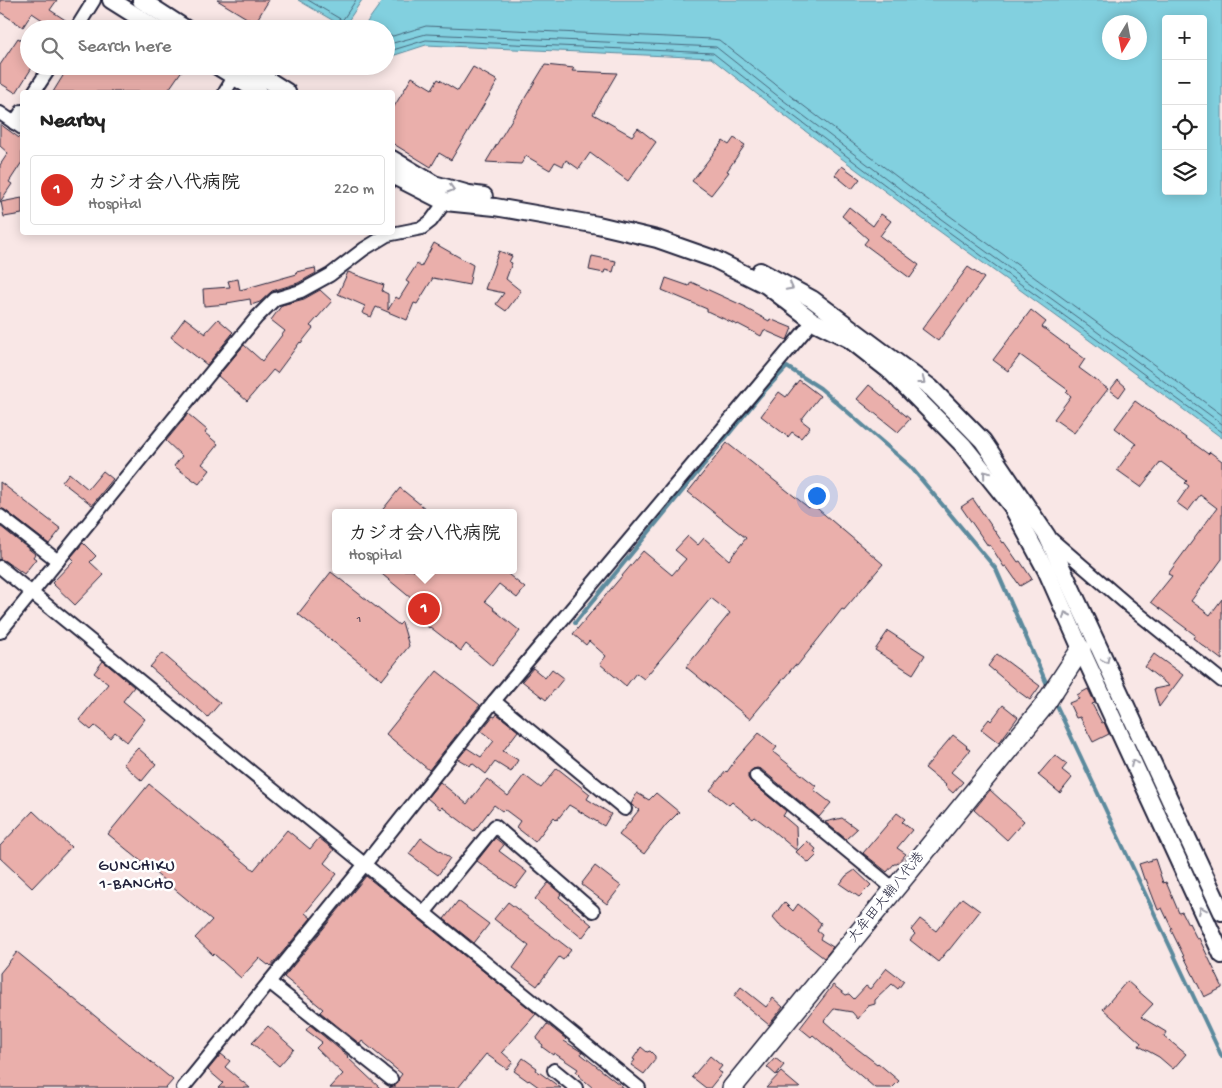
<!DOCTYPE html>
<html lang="en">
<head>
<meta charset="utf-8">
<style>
	body { margin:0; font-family:"Gochi Hand","Klee One",sans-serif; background:#f6f6f6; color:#222 }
	.controls { position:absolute; right:15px; top:15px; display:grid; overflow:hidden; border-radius:5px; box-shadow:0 2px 12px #0003 }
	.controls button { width:45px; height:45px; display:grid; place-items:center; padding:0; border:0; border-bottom:1px solid #e0e0e0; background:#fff; color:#222; font:25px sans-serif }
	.compass { position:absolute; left:1102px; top:15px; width:45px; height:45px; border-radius:50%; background:#fff; box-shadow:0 2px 12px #0003; rotate:190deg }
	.you { position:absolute; left:816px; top:495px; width:18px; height:18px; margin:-12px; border:4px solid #fff; border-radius:50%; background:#1a73e8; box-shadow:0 0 0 8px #1a73e833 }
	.badge { display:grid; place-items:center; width:32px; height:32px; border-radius:50%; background:#d93025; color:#fff; font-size:16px; font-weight:700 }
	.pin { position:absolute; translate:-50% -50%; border:2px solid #fff; box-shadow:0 1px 5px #0006 }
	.popup { position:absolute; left:332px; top:509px; width:185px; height:65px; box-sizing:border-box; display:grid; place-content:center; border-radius:5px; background:#fff; filter:drop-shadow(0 1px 4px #0005); font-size:16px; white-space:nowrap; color:#767676 }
	.popup b { font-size:19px; color:#222 }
	.popup::after { content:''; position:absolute; left:50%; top:100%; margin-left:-10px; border:10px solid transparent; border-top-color:#fff }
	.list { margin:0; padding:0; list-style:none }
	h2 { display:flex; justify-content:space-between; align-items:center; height:65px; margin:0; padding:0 20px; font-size:21px }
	h2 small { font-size:16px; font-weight:400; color:#767676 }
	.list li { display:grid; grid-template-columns:32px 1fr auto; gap:15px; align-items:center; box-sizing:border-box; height:70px; margin:0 10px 10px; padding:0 10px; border:1px solid #e0e0e0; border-radius:5px }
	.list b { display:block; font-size:19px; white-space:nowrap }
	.list p { margin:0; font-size:16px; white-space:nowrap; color:#767676 }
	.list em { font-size:16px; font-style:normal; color:#767676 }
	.icon { flex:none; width:28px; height:28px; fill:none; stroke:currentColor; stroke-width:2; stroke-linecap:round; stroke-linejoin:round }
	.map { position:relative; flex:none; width:1222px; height:1088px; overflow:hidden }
	.search { position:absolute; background:#fff; box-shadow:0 2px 12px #0003; left:20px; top:20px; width:375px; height:55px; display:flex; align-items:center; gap:12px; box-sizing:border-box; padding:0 18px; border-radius:28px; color:#767676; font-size:19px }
	.panel { position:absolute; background:#fff; box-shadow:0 2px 12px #0003; left:20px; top:90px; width:375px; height:145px; border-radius:5px }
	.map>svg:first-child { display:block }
	.water { fill:#82d0df; stroke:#5c8a9d; fill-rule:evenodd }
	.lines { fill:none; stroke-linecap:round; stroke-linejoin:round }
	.shore { stroke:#48687d; stroke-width:1 }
	.stream { stroke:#5c8a9d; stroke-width:4 }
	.building { fill:#eaafab; stroke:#22223b }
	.minor-casing { stroke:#22223b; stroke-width:16 }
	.tertiary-casing { stroke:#22223b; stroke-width:20 }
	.secondary-casing { stroke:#22223b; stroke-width:22 }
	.minor { stroke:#fff; stroke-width:12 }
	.tertiary { stroke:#fff; stroke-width:16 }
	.secondary { stroke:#fff; stroke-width:19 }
	.oneway { stroke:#9c9ca7 }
	.labels { text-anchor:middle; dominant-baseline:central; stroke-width:5; stroke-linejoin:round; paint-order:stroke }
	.number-label { font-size:11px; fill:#544557 }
	.street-label { font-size:14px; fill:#22223b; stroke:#fff }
	.quarter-label { font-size:16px; letter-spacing:1px; fill:#22223b; stroke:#fff }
</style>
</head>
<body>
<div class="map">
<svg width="1222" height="1088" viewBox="0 0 1222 1088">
	<rect width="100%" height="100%" fill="#f9e7e6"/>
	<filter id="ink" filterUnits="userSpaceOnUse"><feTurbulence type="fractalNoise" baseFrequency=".02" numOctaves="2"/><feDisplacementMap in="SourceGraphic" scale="10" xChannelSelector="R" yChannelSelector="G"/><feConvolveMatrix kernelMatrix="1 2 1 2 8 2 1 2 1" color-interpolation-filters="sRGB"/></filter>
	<g filter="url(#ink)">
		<g class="water">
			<polygon points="298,0 362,0 344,27"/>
			<path d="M383 0H1222V438L1085 337 906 207 772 106 711 58 426 45 392 56 386 53V29H362ZM1166 19H1203V191H1166ZM1110 22H1140V52H1110Z"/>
		</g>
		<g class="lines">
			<g class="shore">
				<polyline points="308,0 342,20 344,18 356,0"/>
				<polyline points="386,35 393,36 426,26 712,39 719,40 784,91 917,192 1096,322 1222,415"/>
				<polyline points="386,43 393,43 426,34 716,47 779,97 912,198 1092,328 1222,424"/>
				<polyline points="386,49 393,50 426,40 713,53 775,102 909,203 1088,333 1222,432"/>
			</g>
			<g class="stream">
				<polyline points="575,623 759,397 787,367 820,388 910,466 996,569 1049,689"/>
				<polyline points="1054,700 1222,1057"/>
			</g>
		</g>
		<g class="building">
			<polygon points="0,0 57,0 50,10 70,23 68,29 56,29 32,13 23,27 0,12"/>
			<polygon points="217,0 269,0 255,23"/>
			<polygon points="18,38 29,45 29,66 33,66 16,93 0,83 0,65"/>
			<polygon points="545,65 574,68 572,71 617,73 593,114 632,136 638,128 656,142 628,181 590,153 579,169 566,160 563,166 555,162 550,170 526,156 521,164 486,162"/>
			<polygon points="69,66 185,66 167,92 53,92"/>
			<polygon points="473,67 498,81 451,160 439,153 431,167 392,143 392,110 412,77 432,89 438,79 458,91"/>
			<polygon points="0,124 22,140 22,162 9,182 12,184 0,202 0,165 8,153 0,146"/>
			<polygon points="734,138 745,145 727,171 729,172 711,195 692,181 723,141 729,145"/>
			<polygon points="842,166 860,179 852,189 835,175"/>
			<polygon points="22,198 22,214 4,217 1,202"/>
			<polygon points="849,207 873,226 881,214 891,221 880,236 919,265 910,278 864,244 868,239 842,216"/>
			<polygon points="434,243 473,265 469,285 433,278 417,304 414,303 407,320 376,307 371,317 362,313 365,306 338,294 348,272 384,285 382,291 388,294 388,310 396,297 399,299 409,283 406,281 417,264 421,267"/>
			<polygon points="499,251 512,256 509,262 512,263 506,279 521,291 506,311 496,304 504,293 485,289"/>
			<polygon points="592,256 616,261 613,272 605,270 604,273 589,270"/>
			<polygon points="968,267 984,278 938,341 922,329"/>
			<polygon points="315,268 316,273 298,283 272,291 260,302 251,305 250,299 227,303 228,304 204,306 203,289 230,287 228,281 238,279 240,290 297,274 296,272"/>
			<polygon points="666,278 689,286 691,282 746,307 745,308 769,321 770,319 792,328 788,338 787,340 764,330 761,336 738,324 737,325 707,311 707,309 662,290"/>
			<polygon points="320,290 332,301 310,326 313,328 301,343 300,342 277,373 273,370 247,401 218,376 244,345 262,361 285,331 271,320 282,305 304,299"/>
			<polygon points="1031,310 1046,322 1042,327 1085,359 1079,368 1108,389 1074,433 1054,419 1071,396 1066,392 1068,390 1020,355 1008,371 993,360"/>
			<polygon points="185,318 206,334 206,332 218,319 233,332 231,334 232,334 207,365 171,337"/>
			<polygon points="799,380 820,396 801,420 810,427 801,438 792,432 788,437 761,416 779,392 786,397"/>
			<polygon points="1118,380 1126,387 1119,397 1110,390"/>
			<polygon points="869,385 910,419 898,432 857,399"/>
			<polygon points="1135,401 1208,454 1210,452 1222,461 1222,559 1191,601 1210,615 1222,599 1222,660 1193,638 1195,635 1151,602 1172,576 1168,574 1217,508 1200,495 1188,511 1177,503 1189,486 1185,483 1187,481 1161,462 1141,487 1117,470 1136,444 1115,428"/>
			<polygon points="188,414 207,430 205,433 218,444 202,464 210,470 199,484 174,466 182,456 166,441"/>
			<polygon points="727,443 809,508 812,504 883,564 844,610 842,609 797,666 795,665 750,719 686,667 730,613 711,598 644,679 636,673 626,686 600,664 606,656 589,641 586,645 573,634 643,551 672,575 686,559 675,550 688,536 698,545 704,538 729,560 746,538 688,492"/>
			<polygon points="103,471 113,479 92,505 62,482 69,473 88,489"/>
			<polygon points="0,482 61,529 49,544 5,510 0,508"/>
			<polygon points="400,488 431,513 380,513"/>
			<polygon points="973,499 1003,543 1004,542 1018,562 1020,561 1032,579 1020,586 1006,566 1004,567 990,545 988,546 961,507"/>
			<polygon points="0,526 35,554 33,557 36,559 24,574 13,566 12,566 5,561 0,559"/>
			<polygon points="83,543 96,556 90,562 104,575 75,605 52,583 74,560 71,557"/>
			<polygon points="377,570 503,570 525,588 517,598 499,584 485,601 494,608 493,609 520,631 492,666 466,644 461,651 430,627 429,628 411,612 418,604"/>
			<polygon points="331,572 399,625 402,622 409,646 382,680 298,614"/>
			<polygon points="888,631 925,655 913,674 875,650"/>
			<polygon points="162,653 220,703 208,717 150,667"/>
			<polygon points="997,654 1040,686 1030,700 1019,692 988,666"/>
			<polygon points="1154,654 1183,675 1159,707 1154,689 1169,686 1145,667"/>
			<polygon points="103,661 134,687 123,701 145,719 127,742 115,732 110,738 95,726 91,730 79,720 108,684 94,673"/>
			<polygon points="533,668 545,678 552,669 564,678 546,700 522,681"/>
			<polygon points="437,671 480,705 429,770 386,734"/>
			<polygon points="1088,689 1095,703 1092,704 1102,723 1104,722 1109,734 1093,742 1080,717 1076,718 1069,703 1079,699 1077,695"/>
			<polygon points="1003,705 1018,717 999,743 981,729 989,719 991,721"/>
			<polygon points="497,714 518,731 503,751 518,760 511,772 495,762 486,774 472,763 470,766 458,759 467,748 481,757 494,741 481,731 493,716 495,717"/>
			<polygon points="759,733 777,747 773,752 816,786 814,790 831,803 819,817 761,769 757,768 753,769 748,774 748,778 751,782 786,811 783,816 796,827 797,851 807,841 816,849 814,852 817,855 809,863 796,852 797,851 767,826 755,817 753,819 732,802 729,805 710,790 726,771 727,772 737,758"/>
			<polygon points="953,735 967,746 966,747 970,750 951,772 963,782 953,793 945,786 946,785 925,768"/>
			<polygon points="138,748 156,764 142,781 123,764"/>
			<polygon points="1055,755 1067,764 1062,770 1072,778 1060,793 1038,775"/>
			<polygon points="557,768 590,794 587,799 611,814 604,826 569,805 557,820 554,817 535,842 516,827 520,821 504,809 502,811 494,805 474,831 442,807 440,809 427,798 440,782 467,804 487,779 508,796 524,775 541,788"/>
			<polygon points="149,784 254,870 287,830 310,849 319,838 334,850 324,863 337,874 305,913 311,918 271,966 269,964 268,965 259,958 241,978 214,954 213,955 195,938 212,920 108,834"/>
			<polygon points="990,790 1024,821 1007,840 974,810"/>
			<polygon points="637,793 649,800 656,793 679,812 666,825 644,854 619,835 639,810 633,806 631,804"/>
			<polygon points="33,811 71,847 32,888 0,858 0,846"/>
			<polygon points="897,813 905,819 902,822 912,830 897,848 906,854 897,864 894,864 887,872 863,853"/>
			<polygon points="842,818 857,829 846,839 825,822"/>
			<polygon points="421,838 450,858 438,875 409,854"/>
			<polygon points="495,838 504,845 499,851 527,872 515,888 477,861"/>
			<polygon points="1155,859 1163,883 1166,882 1179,913 1182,912 1188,924 1189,923 1197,939 1199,938 1222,986 1222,988 1204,997 1171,930 1172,929 1162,908 1158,910 1146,879 1144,879 1139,864"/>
			<polygon points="595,866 621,886 607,904 582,885 583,883 582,883"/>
			<polygon points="855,870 871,885 859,897 840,884 846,876"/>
			<polygon points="366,876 536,1014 502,1052 513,1062 507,1069 486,1054 458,1088 389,1088 397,1084 399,1078 402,1074 362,1041 360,1044 320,1012 323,1009 284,977"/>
			<polygon points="548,883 561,894 559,897 592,925 582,938 535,899"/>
			<polygon points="962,898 980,911 949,950 948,950 938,962 910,940 915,934 911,930 920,919 936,931"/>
			<polygon points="458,901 489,924 474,943 444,919"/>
			<polygon points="508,902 571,950 563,960 559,957 537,986 513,968 529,946 494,919"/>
			<polygon points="784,902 793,911 798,904 821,923 817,931 822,935 820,939 833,947 824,958 779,924 773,917"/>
			<polygon points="17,952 173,1080 166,1088 0,1088 0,973"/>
			<polygon points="887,968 904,981 898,989 892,984 875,1000 875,1004 868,1006 858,1019 852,1012 834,1009 824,1021 842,1037 877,1064 878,1063 899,1081 892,1088 875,1088 813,1035 811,1037 800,1028 833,985 846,995 849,994 854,999 866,986 870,989"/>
			<polygon points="1127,981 1153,1004 1141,1017 1166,1032 1164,1036 1186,1054 1173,1069 1159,1057 1139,1046 1141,1043 1103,1009"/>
			<polygon points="741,987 766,1007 773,998 783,1007 769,1025 734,996"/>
			<polygon points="547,1024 566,1039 564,1041 582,1052 581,1054 624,1088 593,1088 578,1075 579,1074 576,1072 578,1069 554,1053 553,1055 542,1047 543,1045 536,1039"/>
			<polygon points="310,1025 348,1056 347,1057 380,1088 330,1088 343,1074 316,1048 322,1042 306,1030"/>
			<polygon points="268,1026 294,1049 279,1066 252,1043"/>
			<polygon points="641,1047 647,1052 650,1051 655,1056 655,1060 644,1074 631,1065 635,1060 633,1059"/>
			<polygon points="221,1054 230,1061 225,1067 250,1088 218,1088 223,1083 208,1070"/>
			<polygon points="710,1056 722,1066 718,1071 722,1073 710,1088 706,1088 692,1077"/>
			<polygon points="523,1058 537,1068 536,1070 561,1088 540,1088 529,1080 528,1081 514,1071"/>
			<polygon points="775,1058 784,1065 776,1075 767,1067"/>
			<polygon points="781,1072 800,1088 766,1088"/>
		</g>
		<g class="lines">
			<g class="minor-casing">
				<g id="minor">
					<polyline points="76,29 94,0"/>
					<polyline points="34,92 51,66"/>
					<polyline points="225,92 234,77"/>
					<polyline points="0,113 22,128"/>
					<polyline points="14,123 22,111"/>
					<polyline points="0,516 58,561"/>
					<polyline points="1049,537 1129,606 1222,681"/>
					<polyline points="0,567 639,1088"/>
					<polyline points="0,632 213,370 257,317 275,299 301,291 330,275 364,249 387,235 422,228 431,221 445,202"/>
					<polyline points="494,701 625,809"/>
					<polyline points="756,776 894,889"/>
					<polyline points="424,913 495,826 593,911"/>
					<polyline points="269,982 391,1079"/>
					<polyline points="554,1070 576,1088"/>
					<polyline points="183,1088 365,864 494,701 813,321"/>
				</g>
			</g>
			<g class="tertiary-casing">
				<g id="tertiary">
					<polyline points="111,0 157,29"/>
					<polyline points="141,0 186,29"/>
					<polyline points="217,66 259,92"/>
					<polyline points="246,66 287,92"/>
					<polyline points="392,159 434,184 469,194 484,196"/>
					<polyline points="392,175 445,202 495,207 598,225 657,239 714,259 766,285 813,321 849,339 890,371 963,445 1011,505 1046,570 1081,649 1222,955"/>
					<polyline points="760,271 812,299 931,388 983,441 1047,536 1222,912"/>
				</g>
			</g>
			<g class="secondary-casing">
				<polyline id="secondary" points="732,1088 1043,707 1081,649"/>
			</g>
			<use href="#minor" class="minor"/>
			<use href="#tertiary" class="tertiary"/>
			<use href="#secondary" class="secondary"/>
		</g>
		<defs><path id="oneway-chevron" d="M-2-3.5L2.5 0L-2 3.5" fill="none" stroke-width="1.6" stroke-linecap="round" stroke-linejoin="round" transform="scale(1.25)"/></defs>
		<g class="oneway">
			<use href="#oneway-chevron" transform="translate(451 189) rotate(17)"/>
			<use href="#oneway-chevron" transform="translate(790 287) rotate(28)"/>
			<use href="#oneway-chevron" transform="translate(922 381) rotate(37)"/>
			<use href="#oneway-chevron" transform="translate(986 474) rotate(-129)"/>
			<use href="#oneway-chevron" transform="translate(1066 615) rotate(-114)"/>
			<use href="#oneway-chevron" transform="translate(1106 660) rotate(65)"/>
			<use href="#oneway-chevron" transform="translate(1134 763) rotate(-115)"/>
			<use href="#oneway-chevron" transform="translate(1202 910) rotate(-115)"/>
		</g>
	</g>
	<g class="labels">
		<g class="number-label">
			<text x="359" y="620">1</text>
		</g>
		<g class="street-label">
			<text transform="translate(887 898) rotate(-51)">大牟田大鞘八代港</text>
		</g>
		<g class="quarter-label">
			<text x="137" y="867">GUNCHIKU<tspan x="137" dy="18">1-BANCHO</tspan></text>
		</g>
	</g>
</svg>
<div class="controls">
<button>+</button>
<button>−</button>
<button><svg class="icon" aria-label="locate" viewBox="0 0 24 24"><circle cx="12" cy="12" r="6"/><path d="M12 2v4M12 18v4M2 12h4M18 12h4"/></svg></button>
<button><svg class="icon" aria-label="layers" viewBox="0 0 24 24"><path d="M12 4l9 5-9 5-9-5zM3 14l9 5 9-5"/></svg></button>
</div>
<svg class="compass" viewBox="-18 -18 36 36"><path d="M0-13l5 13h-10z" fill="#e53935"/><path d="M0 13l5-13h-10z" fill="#767676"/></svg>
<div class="you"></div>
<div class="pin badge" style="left:424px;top:609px">1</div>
<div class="popup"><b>カジオ会八代病院</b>Hospital</div>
<div class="search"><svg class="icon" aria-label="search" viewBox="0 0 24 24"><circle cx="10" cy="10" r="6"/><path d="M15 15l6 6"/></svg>Search here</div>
<section class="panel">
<h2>Nearby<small></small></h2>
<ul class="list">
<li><span class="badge">1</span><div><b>カジオ会八代病院</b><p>Hospital</p></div><em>220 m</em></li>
</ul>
</section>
</div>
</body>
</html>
